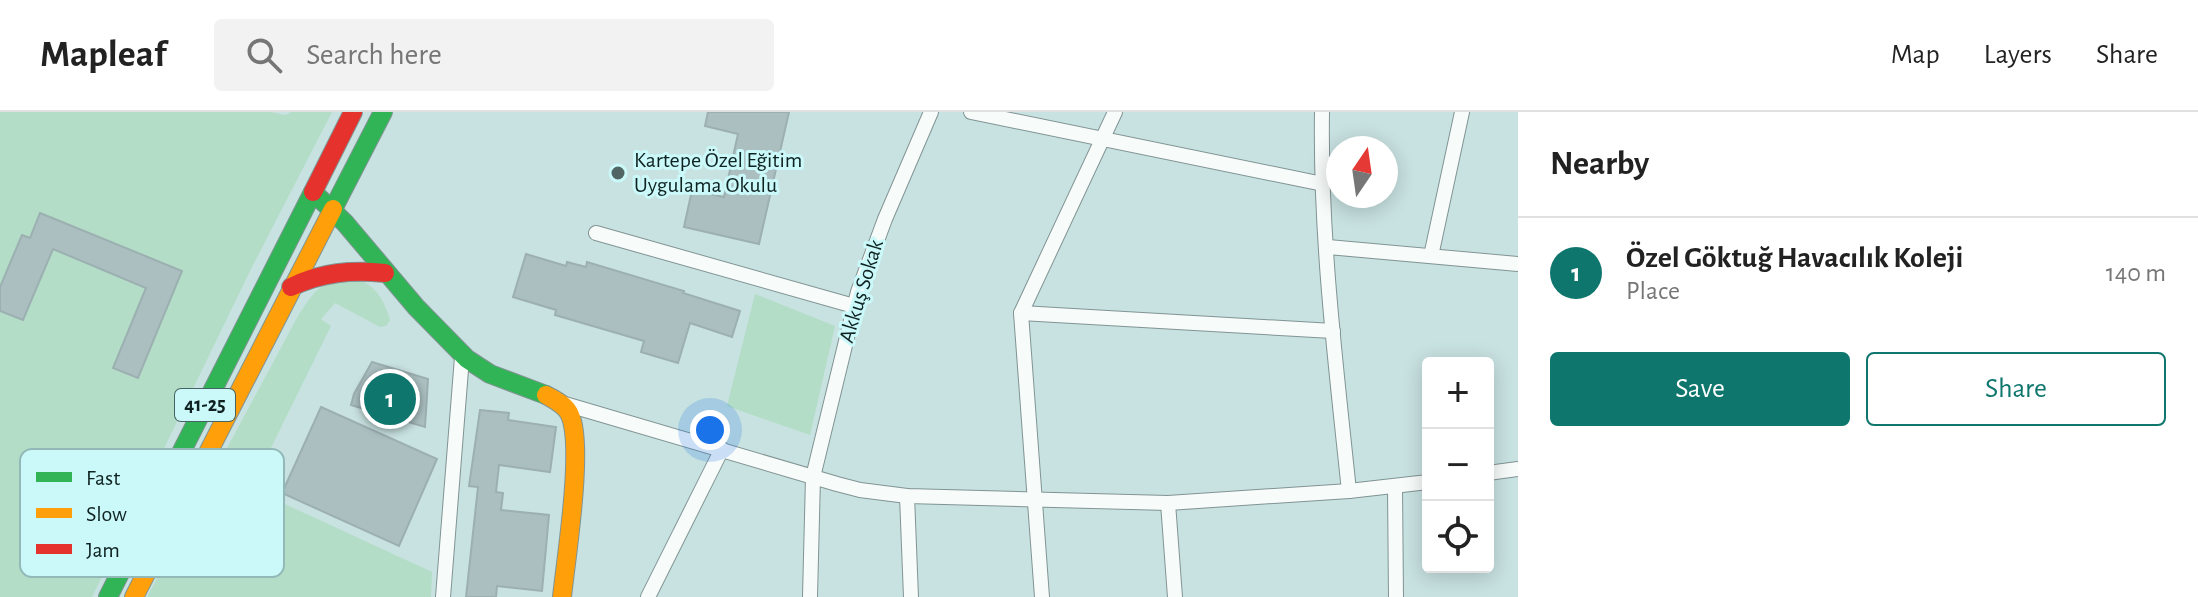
<!DOCTYPE html>
<html lang="en">
<head>
<meta charset="utf-8">
<style>
	body { margin:0; font-family:"Alegreya Sans",sans-serif; background:#f2f2f2; color:#222 }
	.controls { position:absolute; right:24px; bottom:24px; display:grid; overflow:hidden; border-radius:8px; box-shadow:0 4px 20px #0003 }
	.controls button { width:72px; height:72px; display:grid; place-items:center; padding:0; border:0; border-bottom:2px solid #e0e0e0; background:#fff; color:#222; font:40px sans-serif }
	.compass { position:absolute; left:1326px; top:24px; width:72px; height:72px; border-radius:50%; background:#fff; box-shadow:0 4px 20px #0003; rotate:13deg }
	.you { position:absolute; left:710px; top:318px; width:28px; height:28px; margin:-20px; border:6px solid #fff; border-radius:50%; background:#1a73e8; box-shadow:0 0 0 12px #1a73e833 }
	.badge { display:grid; place-items:center; width:52px; height:52px; border-radius:50%; background:#0f766e; color:#fff; font-size:26px; font-weight:700 }
	.pin { position:absolute; translate:-50% -50%; border:4px solid #fff; box-shadow:0 2px 8px #0006 }
	.list { margin:0; padding:0; list-style:none }
	h2 { display:flex; justify-content:space-between; align-items:center; height:104px; margin:0; padding:0 32px; font-size:34px }
	h2 small { font-size:26px; font-weight:400; color:#767676 }
	.list li { display:grid; grid-template-columns:52px 1fr auto; gap:24px; align-items:center; box-sizing:border-box; height:112px; padding:0 32px; border-top:2px solid #e0e0e0 }
	.list b { display:block; font-size:30px; white-space:nowrap }
	.list p { margin:0; font-size:26px; white-space:nowrap; color:#767676 }
	.list em { font-size:26px; font-style:normal; color:#767676 }
	.actions { display:flex; gap:16px; padding:24px 32px }
	.actions a { flex:1; padding:18px 0; border:2px solid #0f766e; border-radius:8px; text-align:center; font-size:28px; color:#0f766e }
	.actions .main { background:#0f766e; color:#fff }
	.icon { flex:none; width:44px; height:44px; fill:none; stroke:currentColor; stroke-width:2; stroke-linecap:round; stroke-linejoin:round }
	.map { position:relative; flex:none; width:1518px; height:485px; overflow:hidden }
	header { display:flex; align-items:center; gap:48px; box-sizing:border-box; height:112px; padding:0 40px; background:#fff; border-bottom:2px solid #e0e0e0 }
	header strong { font-size:38px }
	nav { display:flex; gap:44px; margin-inline-start:auto; font-size:28px }
	.search { width:560px; height:72px; background:#f2f2f2; display:flex; align-items:center; gap:20px; box-sizing:border-box; padding:0 28px; border-radius:8px; color:#767676; font-size:30px }
	main { display:flex }
	aside { flex:1; background:#fff }
	.map>svg:first-child { display:block }
	.green { fill:#b3ddc6 }
	.building { fill:#abbfc1; stroke:#9cafb1; stroke-width:2 }
	.lines { fill:none; stroke-linecap:round; stroke-linejoin:round }
	.street-casing { stroke:#809493; stroke-width:16 }
	.fast-casing { stroke:#809493; stroke-width:20 }
	.slow-casing { stroke:#809493; stroke-width:20 }
	.jam-casing { stroke:#809493; stroke-width:20 }
	.street { stroke:#f7fbfa; stroke-width:14 }
	.fast { stroke:#30b455; stroke-width:18 }
	.slow { stroke:#ff9f0a; stroke-width:18 }
	.jam { stroke:#e5322d; stroke-width:18 }
	.poi-dot { fill:#506564; stroke:#cbf9f9; stroke-width:3 }
	.labels { text-anchor:middle; dominant-baseline:central; stroke-width:6; stroke-linejoin:round; paint-order:stroke }
	.shield { fill:#cbf9f9; stroke:#476262; stroke-width:2 }
	.shield-label { font-size:20px; font-weight:bold; fill:#0f2121 }
	.poi-label { font-size:22px; fill:#0f2121; stroke:#cbf9f9; text-anchor:start }
	.street-label { font-size:22px; fill:#0f2121; stroke:#cbf9f9 }
	.key { fill:#cbf9f9; stroke:#93b8b8; stroke-width:2 }
	.key-label { font-size:22px; fill:#0f2121 }
</style>
</head>
<body>
<header>
<strong>Mapleaf</strong>
<div class="search"><svg class="icon" aria-label="search" viewBox="0 0 24 24"><circle cx="10" cy="10" r="6"/><path d="M15 15l6 6"/></svg>Search here</div>
<nav><a>Map</a><a>Layers</a><a>Share</a></nav>
</header>
<main>
<div class="map">
<svg width="1518" height="485" viewBox="0 0 1518 485">
	<rect width="100%" height="100%" fill="#c8e2e1"/>
	<g class="green">
		<polygon points="0,0 270,0 286,3 291,0 332,0 251,157 92,485 0,485"/>
		<path d="M361 168C379 178 384 189 390 208L386 214 380 215 335 191 321 207 331 214 265 348 248 375 432 460 431 485H147L298 204C322 168 319 173 361 168Z"/>
		<polygon points="755,182 835,214 810,323 727,294"/>
	</g>
	<g class="building">
		<polygon points="708,0 789,0 759,132 684,115 692,78 724,85 738,22 705,14"/>
		<polygon points="40,101 182,159 138,266 113,256 146,176 53,137 23,208 0,199 0,175 22,123 30,126"/>
		<polygon points="526,142 566,154 567,150 586,155 587,150 684,179 683,181 740,199 732,225 690,211 678,251 641,240 644,229 555,203 556,198 513,185"/>
		<polygon points="372,250 428,267 425,315 351,293 354,282"/>
		<polygon points="321,295 437,347 399,434 282,381"/>
		<polygon points="480,298 509,301 508,308 556,315 550,360 499,353 496,380 503,381 501,398 549,403 542,479 497,474 496,485 466,485 478,375 469,374"/>
	</g>
	<g class="lines">
		<g class="street-casing">
			<g id="street">
				<polyline points="971,0 1323,72"/>
				<path d="M1322 0C1320 127 1336 254 1349 379"/>
				<polyline points="596,121 854,194"/>
				<polyline points="1328,135 1518,152"/>
				<polyline points="1431,144 1462,0"/>
				<polyline points="1021,201 1333,219"/>
				<polyline points="565,292 837,372 860,378 907,384 1168,391 1349,379 1428,370"/>
				<polyline points="1488,361 1518,357"/>
				<polyline points="1395,375 1396,485"/>
				<polyline points="907,384 911,485"/>
				<polyline points="1168,391 1175,485"/>
				<polyline points="443,485 462,245"/>
				<polyline points="648,485 722,337"/>
				<polyline points="810,485 813,365 858,180 885,107 931,0"/>
				<polyline points="1042,485 1021,201 1115,0"/>
			</g>
		</g>
		<g class="fast-casing">
			<g id="fast">
				<polyline points="333,97 383,0"/>
				<polyline points="108,485 313,80 345,111 416,195 467,247 490,262 546,283"/>
			</g>
		</g>
		<g class="slow-casing">
			<g id="slow">
				<path d="M546 283C555 288 566 293 570 303 584 335 566 446 562 485"/>
				<polyline points="134,485 333,97"/>
			</g>
		</g>
		<g class="jam-casing">
			<g id="jam">
				<polyline points="313,80 353,0"/>
				<path d="M291 175C322 160 351 158 385 161"/>
			</g>
		</g>
		<use href="#street" class="street"/>
		<use href="#fast" class="fast"/>
		<use href="#slow" class="slow"/>
		<use href="#jam" class="jam"/>
	</g>
	<circle class="poi-dot" cx="618" cy="61" r="8"/>
	<g class="labels">
		<rect class="shield" x="175" y="277" width="60" height="32" rx="6"/>
		<g class="shield-label">
			<text x="205" y="293">41-25</text>
		</g>
		<g class="poi-label">
			<text x="634" y="48">Kartepe Özel Eğitim<tspan x="634" dy="25">Uygulama Okulu</tspan></text>
		</g>
		<g class="street-label">
			<text transform="translate(861 179) rotate(-73)">Akkuş Sokak</text>
		</g>
	</g>
	<rect x="20" y="337" width="264" height="128" rx="12" class="key"/>
	<rect x="36" y="360" width="36" height="10" fill="#30b455"/>
	<rect x="36" y="396" width="36" height="10" fill="#ff9f0a"/>
	<rect x="36" y="432" width="36" height="10" fill="#e5322d"/>
	<g class="key-label">
		<text x="86" y="373">Fast</text>
		<text x="86" y="409">Slow</text>
		<text x="86" y="445">Jam</text>
	</g>
</svg>
<div class="controls">
<button>+</button>
<button>−</button>
<button><svg class="icon" aria-label="locate" viewBox="0 0 24 24"><circle cx="12" cy="12" r="6"/><path d="M12 2v4M12 18v4M2 12h4M18 12h4"/></svg></button>
</div>
<svg class="compass" viewBox="-18 -18 36 36"><path d="M0-13l5 13h-10z" fill="#e53935"/><path d="M0 13l5-13h-10z" fill="#767676"/></svg>
<div class="you"></div>
<div class="pin badge" style="left:390px;top:287px">1</div>
</div>
<aside>
<h2>Nearby<small></small></h2>
<ul class="list">
<li><span class="badge">1</span><div><b>Özel Göktuğ Havacılık Koleji</b><p>Place</p></div><em>140 m</em></li>
</ul>
<div class="actions"><a class="main">Save</a><a>Share</a></div>
</aside>
</main>
</body>
</html>
